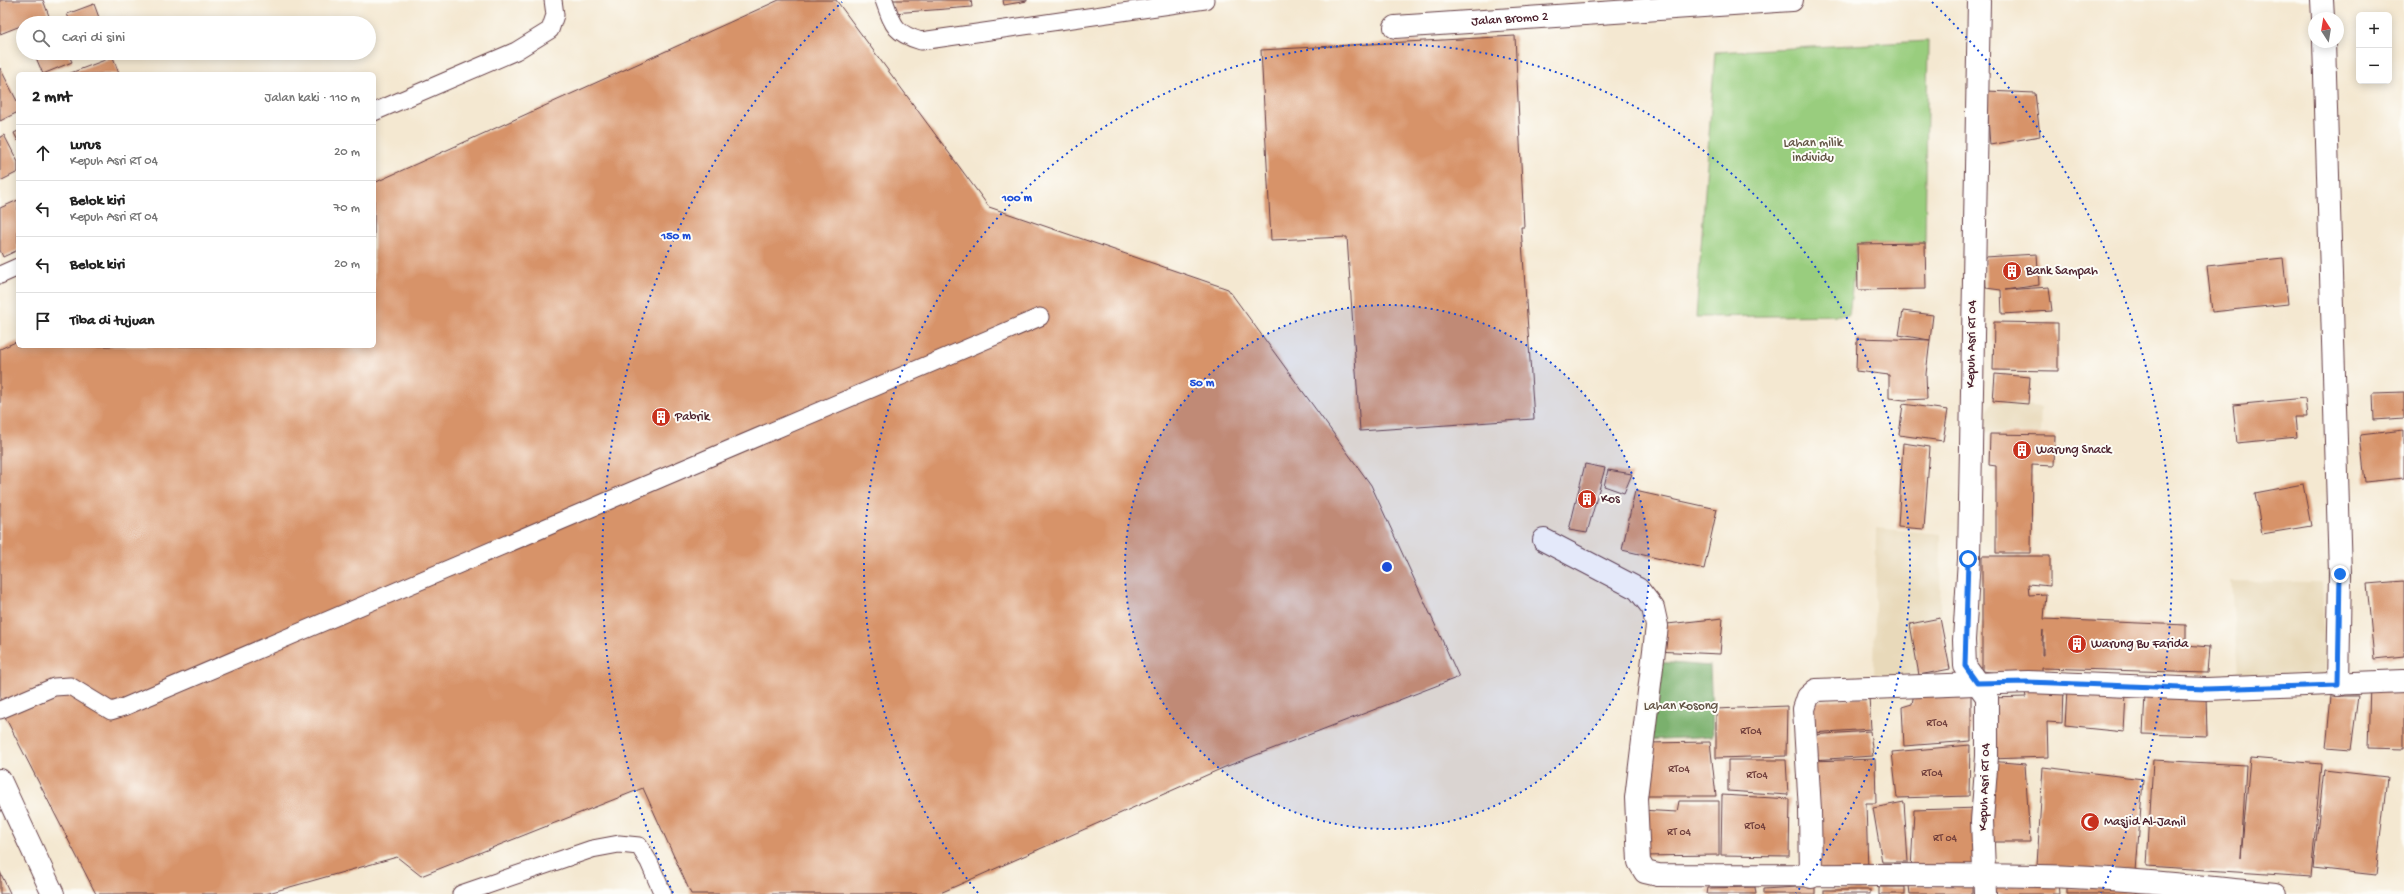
<!DOCTYPE html>
<html lang="id">
<head>
<meta charset="utf-8">
<style>
	body { margin:0; font-family:"Gochi Hand",sans-serif; background:#f2f2f2; color:#222 }
	.controls { position:absolute; right:12px; top:12px; display:grid; overflow:hidden; border-radius:6px; box-shadow:0 2px 10px #0003 }
	.controls button { width:36px; height:36px; display:grid; place-items:center; padding:0; border:0; border-bottom:1px solid #e0e0e0; background:#fff; color:#222; font:20px sans-serif }
	.compass { position:absolute; left:2308px; top:12px; width:36px; height:36px; border-radius:50%; background:#fff; box-shadow:0 2px 10px #0003; rotate:348deg }
	.stop { position:absolute; width:12px; height:12px; margin:-9px; border:3px solid #1a73e8; border-radius:50%; background:#fff }
	.stop.end { background:#1a73e8; border-color:#fff; box-shadow:0 1px 4px #0008 }
	.list { margin:0; padding:0; list-style:none }
	h2 { display:flex; justify-content:space-between; align-items:center; height:52px; margin:0; padding:0 16px; font-size:17px }
	h2 small { font-size:13px; font-weight:400; color:#767676 }
	.list li { display:grid; grid-template-columns:26px 1fr auto; gap:12px; align-items:center; box-sizing:border-box; height:56px; padding:0 16px; border-top:1px solid #e0e0e0 }
	.list b { display:block; font-size:15px; white-space:nowrap }
	.list p { margin:0; font-size:13px; white-space:nowrap; color:#767676 }
	.list em { font-size:13px; font-style:normal; color:#767676 }
	.icon { flex:none; width:22px; height:22px; fill:none; stroke:currentColor; stroke-width:2; stroke-linecap:round; stroke-linejoin:round }
	.map { position:relative; flex:none; width:2404px; height:894px; overflow:hidden }
	.search { position:absolute; background:#fff; box-shadow:0 2px 10px #0003; left:16px; top:16px; width:360px; height:44px; display:flex; align-items:center; gap:10px; box-sizing:border-box; padding:0 14px; border-radius:22px; color:#767676; font-size:15px }
	.panel { position:absolute; background:#fff; box-shadow:0 2px 10px #0003; left:16px; top:72px; width:360px; height:276px; border-radius:6px }
	.map>svg:first-child { display:block }
	.built { fill:#e8d9ba }
	.green { fill:#99cd7e; stroke:#727654 }
	.forest { fill:#7ab06d; stroke:#62684c }
	.building { fill:#d79369; fill-rule:evenodd }
	.lines { fill:none; stroke-linecap:round; stroke-linejoin:round }
	.service-casing { stroke:#643d44; stroke-width:19 }
	.minor-casing { stroke:#643d44; stroke-width:24 }
	.primary-casing { stroke:#643d44; stroke-width:24 }
	.service { stroke:#fff; stroke-width:17 }
	.minor { stroke:#fff; stroke-width:22 }
	.primary { stroke:#fff; stroke-width:22 }
	.route { stroke:#1a73e8; stroke-width:5 }
	.ring { fill:none; stroke:#1d4ed8; stroke-width:2; stroke-dasharray:2 4 }
	.labels { text-anchor:middle; dominant-baseline:central; stroke-width:4; stroke-linejoin:round; paint-order:stroke }
	.number-label { font-size:11px; fill:#6d3c3a }
	.street-label { font-size:13px; fill:#4a1f2b; stroke:#fdfcf7 }
	.park-label { font-size:13px; fill:#625344; stroke:#fdfcf7 }
	.poi-label { font-size:13px; fill:#4a1f2b; stroke:#fdfcf7; text-anchor:start }
	.centre { fill:#1d4ed8; stroke:#fdfcf7; stroke-width:2 }
	.ring-label { font-size:12px; text-anchor:middle; font-weight:bold; fill:#1d4ed8; stroke:#fdfcf7; stroke-width:4; stroke-linejoin:round; paint-order:stroke }
</style>
</head>
<body>
<div class="map">
<svg width="2404" height="894" viewBox="0 0 2404 894">
	<rect width="100%" height="100%" fill="#fdfcf7"/>
	<filter id="ink" filterUnits="userSpaceOnUse"><feTurbulence type="fractalNoise" baseFrequency=".025" numOctaves="2"/><feDisplacementMap in="SourceGraphic" scale="8" xChannelSelector="R" yChannelSelector="G"/><feConvolveMatrix kernelMatrix="1 2 1 2 8 2 1 2 1" color-interpolation-filters="sRGB"/></filter>
	<filter id="wash" filterUnits="userSpaceOnUse"><feTurbulence type="fractalNoise" baseFrequency=".012" numOctaves="4" result="noise"/><feDisplacementMap in="SourceGraphic" scale="16" xChannelSelector="R" yChannelSelector="G"/><feGaussianBlur stdDeviation="0.9" result="paint"/><feColorMatrix in="noise" values="0 0 0 0 0 0 0 0 0 0 0 0 0 0 0 0 0 1.4 0 .05"/><feComposite in="paint" operator="in"/></filter>
	<g filter="url(#wash)">
		<rect width="100%" height="100%" fill="#f4e8d1"/>
		<g class="built">
			<polygon points="1993,401 2041,407 2040,434 1978,432"/>
			<polygon points="1876,528 1941,534 1940,618 1910,624 1919,675 1874,676"/>
			<polygon points="2231,581 2322,582 2326,675 2238,674"/>
		</g>
		<polygon class="green" points="1928,41 1925,243 1857,244 1849,315 1696,317 1715,52"/>
		<polygon class="forest" points="1657,662 1710,666 1713,736 1646,740"/>
		<g id="blocks">
			<g class="building">
				<polygon points="0,0 43,0 49,16 23,23 23,25 0,34"/>
				<polygon points="779,0 836,0 989,207 1228,289 1371,485 1459,677 1225,767 938,894 691,894 643,788 421,876 397,857 265,894 96,894 0,707 0,349 18,341 18,346 374,346 374,183"/>
				<polygon points="892,0 971,0 972,7 893,13"/>
				<polygon points="1003,0 1027,0 1027,1 1004,5"/>
				<polygon points="94,4 101,23 71,23 67,14"/>
				<polygon points="1515,36 1524,227 1521,227 1534,419 1360,431 1347,237 1271,240 1261,50"/>
				<polygon points="34,53 68,53 72,62 43,74"/>
				<polygon points="113,57 119,74 68,74"/>
				<polygon points="0,68 18,103 18,112 0,121"/>
				<polygon points="1986,91 2035,93 2040,136 1990,145"/>
				<polygon points="18,131 18,141 14,133"/>
				<polygon points="4,135 18,162 18,172 0,181 0,137"/>
				<polygon points="18,200 18,250 3,257 0,250 0,208"/>
				<polygon points="1925,243 1926,289 1858,290 1857,244"/>
				<polygon points="2037,254 2039,285 2005,290 2049,287 2052,311 2002,314 2001,290 1986,288 1985,257"/>
				<polygon points="2283,258 2288,304 2212,312 2207,266"/>
				<polygon points="1903,311 1933,315 1926,374 1927,399 1904,400 1889,398 1889,375 1856,371 1857,338 1930,340 1899,335"/>
				<polygon points="1994,322 2058,323 2058,371 1993,370"/>
				<polygon points="1995,374 2030,377 2028,404 1993,401"/>
				<polygon points="2404,392 2404,418 2374,420 2373,393"/>
				<polygon points="2305,398 2307,417 2295,417 2297,437 2237,443 2233,405"/>
				<polygon points="1903,404 1948,410 1943,441 1899,435"/>
				<polygon points="2404,430 2404,478 2365,482 2360,435"/>
				<polygon points="1990,434 2055,435 2054,466 2032,465 2031,553 1996,553 1996,466 1989,465"/>
				<polygon points="1903,443 1930,447 1924,529 1898,527"/>
				<polygon points="1585,464 1605,468 1587,533 1569,530"/>
				<polygon points="1608,470 1632,474 1624,493 1604,486"/>
				<polygon points="2303,484 2311,526 2262,534 2255,493"/>
				<polygon points="1635,491 1717,509 1704,569 1622,550"/>
				<path d="M1982 556H2050V586L2028 584 2029 595 2046 594 2044 619 2186 625V645L2209 647 2207 673 2042 668V678L1982 671ZM2043 630V655H2042V640Z"/>
				<polygon points="2404,581 2404,656 2374,659 2367,584"/>
				<polygon points="1723,618 1720,654 1654,651 1658,625"/>
				<polygon points="1940,618 1950,669 1919,675 1910,624"/>
				<polygon points="2023,683 2063,685 2062,723 2047,722 2048,757 1990,759 1989,698 2026,697"/>
				<polygon points="2370,684 2404,685 2404,749 2368,748"/>
				<polygon points="2067,690 2126,693 2124,732 2065,726"/>
				<polygon points="1914,693 1971,695 1971,741 1904,746 1902,707 1912,704"/>
				<polygon points="2145,694 2206,696 2207,736 2143,734"/>
				<polygon points="2331,696 2358,696 2351,750 2326,748"/>
				<polygon points="1869,697 1871,729 1811,733 1809,702"/>
				<polygon points="1787,706 1786,756 1716,758 1716,709"/>
				<polygon points="1870,731 1873,756 1812,760 1810,735"/>
				<polygon points="1710,742 1716,796 1643,796 1646,743"/>
				<polygon points="1970,745 1969,796 1897,798 1892,752"/>
				<polygon points="2250,758 2321,764 2311,877 2147,866 2153,760 2246,765 2241,858"/>
				<polygon points="1875,759 1876,803 1866,803 1868,872 1818,875 1811,761"/>
				<polygon points="1728,760 1786,760 1788,795 1728,791"/>
				<polygon points="1989,761 2025,764 2030,842 1985,842"/>
				<polygon points="2043,767 2143,779 2136,871 2037,865"/>
				<polygon points="2324,770 2387,777 2376,875 2313,868"/>
				<polygon points="1722,795 1790,799 1789,856 1721,855"/>
				<polygon points="1679,801 1719,801 1719,855 1640,856 1639,810 1677,812"/>
				<polygon points="1904,802 1908,862 1882,862 1873,808"/>
				<polygon points="1979,808 1977,868 1911,870 1914,810"/>
				<polygon points="0,872 10,893 8,894 0,894"/>
				<polygon points="2058,883 2059,894 1993,894 1993,886"/>
				<polygon points="1972,884 1972,894 1910,894 1909,886"/>
				<polygon points="1815,886 1815,894 1763,894 1763,889"/>
				<polygon points="1755,887 1756,894 1707,894 1708,888"/>
				<rect x="1879" y="887" width="26" height="7"/>
				<polygon points="2136,887 2137,894 2067,894 2067,888"/>
				<rect x="1824" y="890" width="46" height="4"/>
			</g>
		</g>
	</g>
	<g filter="url(#ink)">
		<use href="#blocks" fill-opacity="0" stroke="#643d44" stroke-width="1"/>
		<g class="lines">
			<g class="service-casing">
				<g id="service">
					<path d="M884 0C893 25 894 33 921 41L1205 0"/>
					<polyline points="374,112 516,51 550,30 555,15 553,0"/>
					<polyline points="0,275 18,267"/>
					<polyline points="0,710 54,687 70,686 111,711 124,707 1040,317"/>
					<polyline points="461,894 592,849 619,844 639,846 649,862 663,894"/>
				</g>
			</g>
			<g class="minor-casing">
				<g id="minor">
					<polyline points="1979,0 1969,559 1964,640 1965,666 1987,697 1987,756 1982,821 1985,894"/>
					<polyline points="2322,0 2323,18"/>
					<path id="s1" d="M1395 27 1792 0"/>
					<polyline points="2324,42 2340,574 2338,685"/>
					<path d="M1544 540 1638 589 1653 608 1657 626 1636 798 1639 862 1645 872 1658 875C1784 876 1910 874 2037 876 2116 877 2196 886 2275 894"/>
					<polyline points="1811,877 1810,810 1804,709 1808,697 1816,690 2028,682 2206,689 2404,681"/>
				</g>
			</g>
			<g class="primary-casing">
				<polyline id="primary" points="0,780 53,894"/>
			</g>
			<use href="#service" class="service"/>
			<use href="#minor" class="minor"/>
			<use href="#primary" class="primary"/>
		</g>
	</g>
	<g class="lines" filter="url(#ink)">
		<polyline class="route" points="1968,559 1965,666 1977,683 2028,682 2206,689 2338,685 2340,574"/>
	</g>
	<circle cx="1387" cy="567" r="262" fill="#1d4ed8" fill-opacity=".12"/>
	<g class="ring">
		<circle cx="1387" cy="567" r="262"/>
		<path d="M978 893A523 523 0 1 1 1796 893"/>
		<path d="M673 893A785 785 0 0 1 842 2M1932 2A785 785 0 0 1 2101 893"/>
	</g>
	<defs>
		<g id="building-disc" transform="scale(1)"><circle r="9.5" fill="#c8321e" stroke="#fdfcf7"/><path d="M-4-6H4V6H1V3H-1V6H-4ZM-2.5-4.3h1.7v1.8h-1.7ZM.8-4.3h1.7v1.8H.8ZM-2.5-1h1.7V.8h-1.7ZM.8-1h1.7V.8H.8Z" fill="#fff"/></g>
		<g id="mosque-disc" transform="scale(1)"><circle r="9.5" fill="#c8321e" stroke="#fdfcf7"/><path d="M3.5-4.9A6 6 0 1 0 3.5 4.9A5 5 0 1 1 3.5-4.9Z" fill="#fff"/></g>
	</defs>
	<g fill-rule="evenodd">
		<use href="#building-disc" x="2012" y="271"/>
		<use href="#building-disc" x="661" y="417"/>
		<use href="#building-disc" x="2022" y="450"/>
		<use href="#building-disc" x="1587" y="499"/>
		<use href="#building-disc" x="2077" y="644"/>
		<use href="#mosque-disc" x="2090" y="822"/>
	</g>
	<g class="labels">
		<g class="number-label">
			<text x="1937" y="724">RT04</text>
			<text x="1751" y="732">RT04</text>
			<text x="1679" y="770">RT04</text>
			<text x="1932" y="774">RT04</text>
			<text x="1757" y="776">RT04</text>
			<text x="1755" y="827">RT04</text>
			<text x="1679" y="833">RT 04</text>
			<text x="1945" y="839">RT 04</text>
		</g>
		<g class="street-label">
			<text stroke="none"><textPath href="#s1" startOffset="115">Jalan Bromo 2</textPath></text>
			<text transform="translate(1972 344) rotate(-89)">Kepuh Asri RT 04</text>
			<text transform="translate(1985 787) rotate(-88)">Kepuh Asri RT 04</text>
		</g>
		<g class="park-label">
			<text x="1813" y="143">Lahan milik<tspan x="1813" dy="15">individu</tspan></text>
			<text x="1681" y="706">Lahan Kosong</text>
		</g>
		<g class="poi-label">
			<text x="2026" y="271">Bank Sampah</text>
			<text x="675" y="417">Pabrik</text>
			<text x="2036" y="450">Warung Snack</text>
			<text x="1601" y="499">Kos</text>
			<text x="2091" y="644">Warung Bu Farida</text>
			<text x="2104" y="822">Masjid Al-Jamil</text>
		</g>
	</g>
	<circle cx="1387" cy="567" r="6" class="centre"/>
	<g class="ring-label">
		<text x="1017" y="201">100 m</text>
		<text x="676" y="239">150 m</text>
		<text x="1202" y="386">50 m</text>
	</g>
</svg>
<div class="controls">
<button>+</button>
<button>−</button>
</div>
<svg class="compass" viewBox="-18 -18 36 36"><path d="M0-13l5 13h-10z" fill="#e53935"/><path d="M0 13l5-13h-10z" fill="#767676"/></svg>
<div class="stop" style="left:1968px;top:559px"></div>
<div class="stop end" style="left:2340px;top:574px"></div>
<div class="search"><svg class="icon" aria-label="search" viewBox="0 0 24 24"><circle cx="10" cy="10" r="6"/><path d="M15 15l6 6"/></svg>Cari di sini</div>
<section class="panel">
<h2>2 mnt<small>Jalan kaki · 110 m</small></h2>
<ul class="list">
<li><svg class="icon" aria-label="ahead" viewBox="0 0 24 24"><path d="M12 20V5M6 11l6-6 6 6"/></svg><div><b>Lurus</b><p>Kepuh Asri RT 04</p></div><em>20 m</em></li>
<li><svg class="icon" aria-label="left" viewBox="0 0 24 24"><path d="M17 20v-9H6M10 6l-5 5 5 5"/></svg><div><b>Belok kiri</b><p>Kepuh Asri RT 04</p></div><em>70 m</em></li>
<li><svg class="icon" aria-label="left" viewBox="0 0 24 24"><path d="M17 20v-9H6M10 6l-5 5 5 5"/></svg><div><b>Belok kiri</b></div><em>20 m</em></li>
<li><svg class="icon" aria-label="arrive" viewBox="0 0 24 24"><path d="M6 21V4h12l-3 4 3 4H6"/></svg><div><b>Tiba di tujuan</b></div></li>
</ul>
</section>
</div>
</body>
</html>
